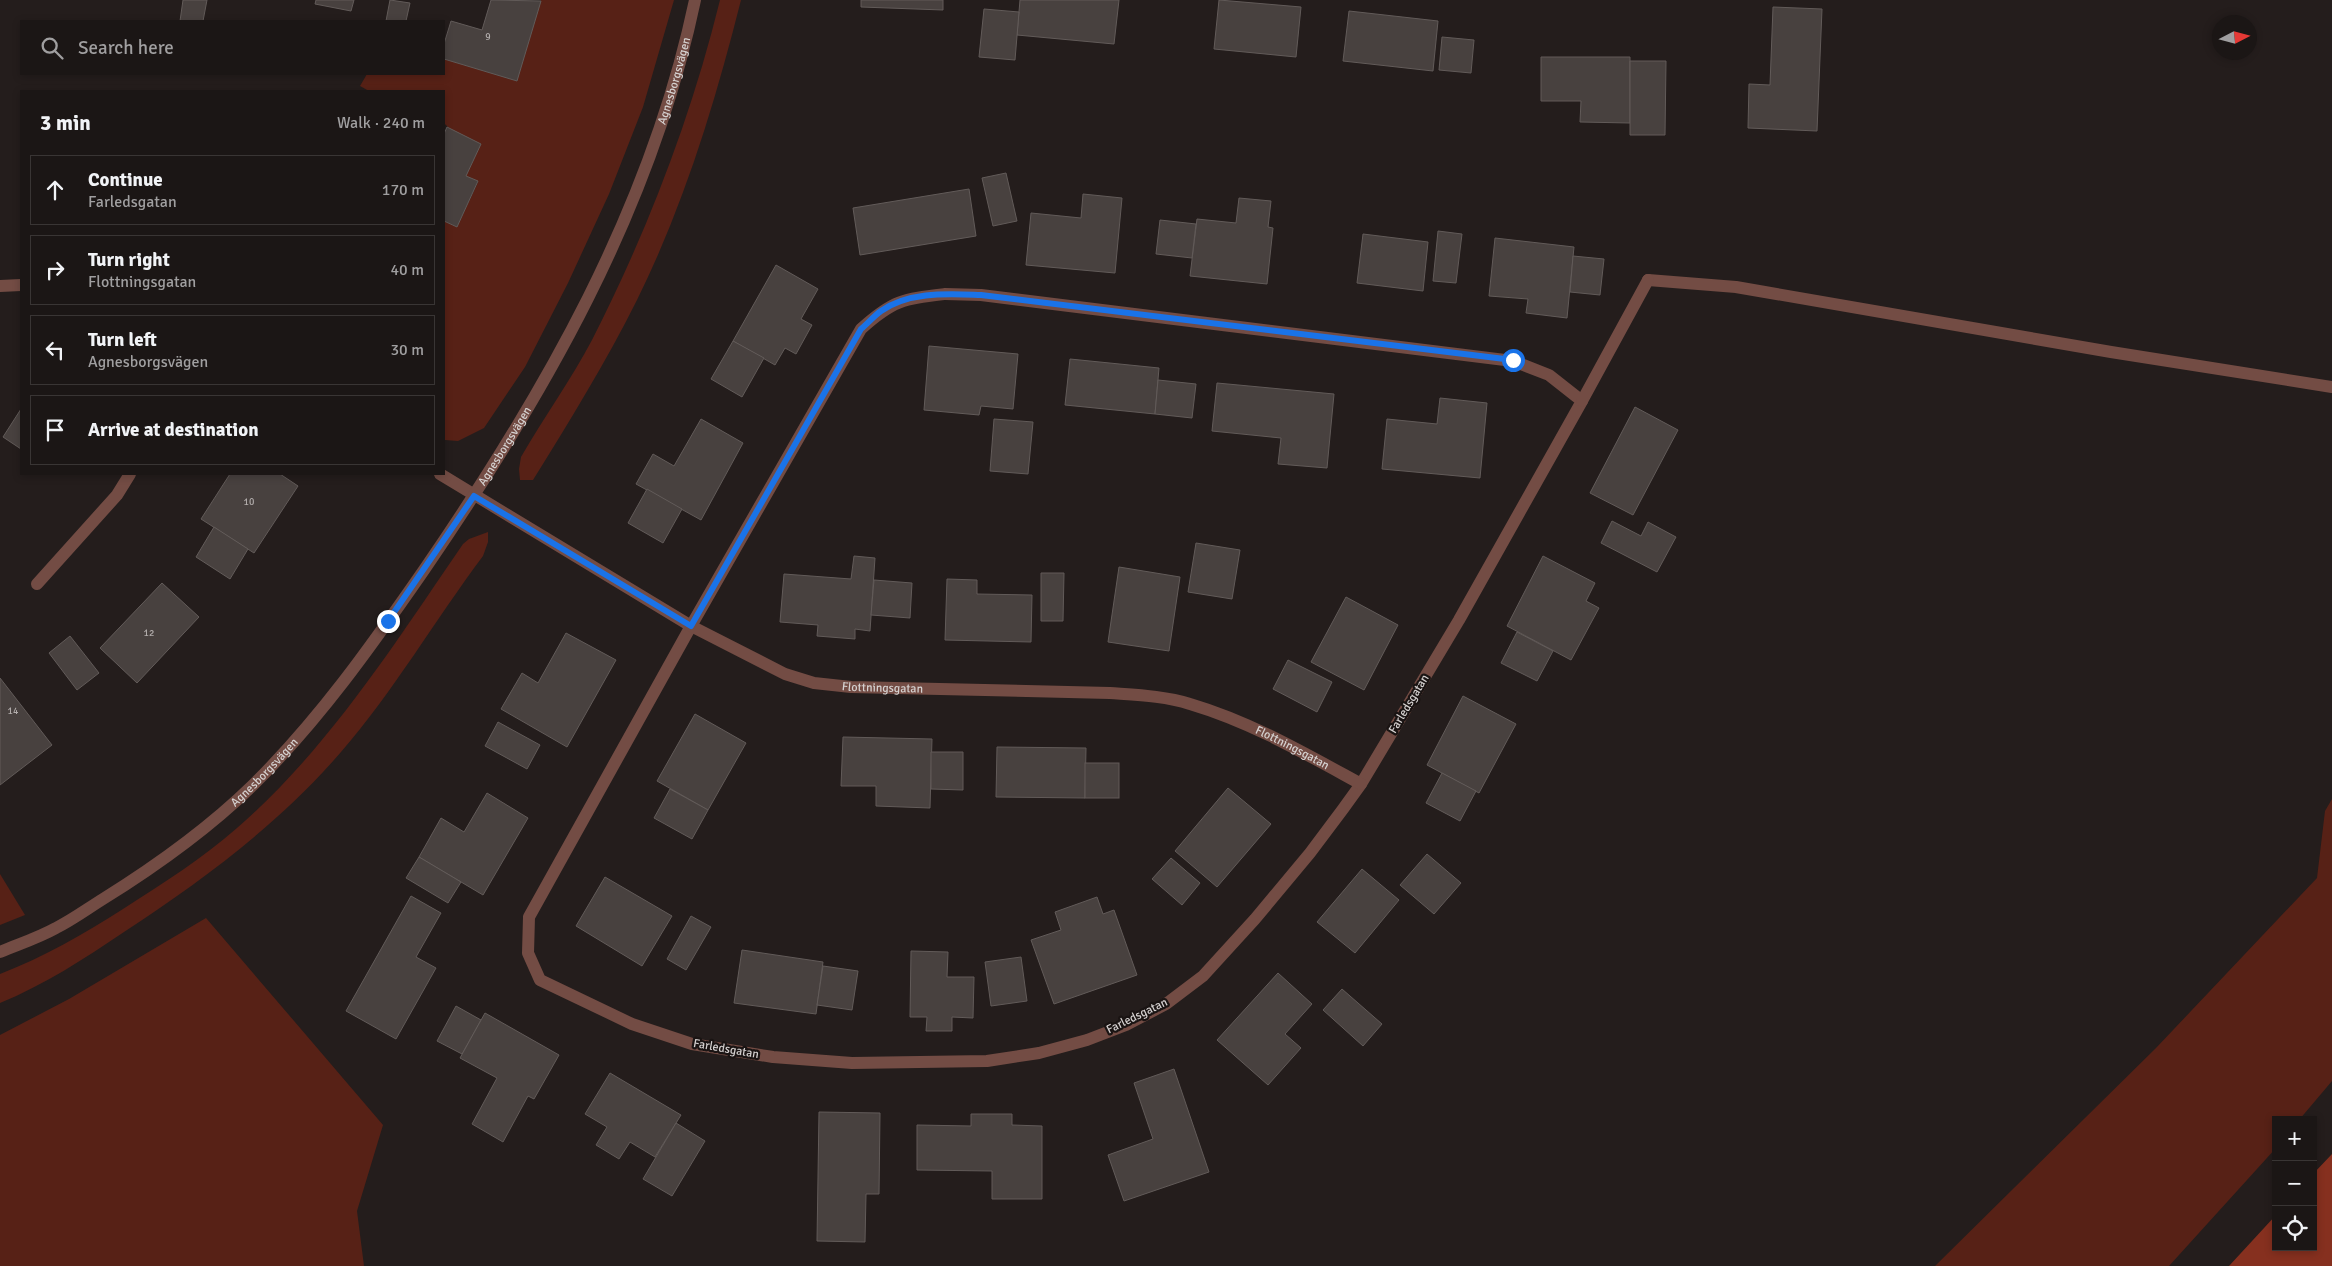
<!DOCTYPE html>
<html lang="en">
<head>
<meta charset="utf-8">
<style>
	body { margin:0; font-family:Signika,sans-serif; background:#282322; color:#f1f3f6 }
	.controls { position:absolute; right:15px; bottom:15px; display:grid; overflow:hidden; border-radius:0px; box-shadow:0 2px 8px #0003 }
	.controls button { width:45px; height:45px; display:grid; place-items:center; padding:0; border:0; border-bottom:1px solid #393534; background:#1b1615; color:#f1f3f6; font:25px sans-serif }
	.compass { position:absolute; left:2212px; top:15px; width:45px; height:45px; border-radius:50%; background:#1b1615; box-shadow:0 2px 8px #0003; rotate:84deg }
	.stop { position:absolute; width:15px; height:15px; margin:-11px; border:4px solid #1a73e8; border-radius:50%; background:#fff }
	.stop.end { background:#1a73e8; border-color:#fff; box-shadow:0 1px 5px #0008 }
	.list { margin:0; padding:0; list-style:none }
	h2 { display:flex; justify-content:space-between; align-items:center; height:65px; margin:0; padding:0 20px; font-size:21px }
	h2 small { font-size:16px; font-weight:400; color:#a09fa0 }
	.list li { display:grid; grid-template-columns:32px 1fr auto; gap:15px; align-items:center; box-sizing:border-box; height:70px; margin:0 10px 10px; padding:0 10px; border:1px solid #393534; border-radius:0px }
	.list b { display:block; font-size:19px; white-space:nowrap }
	.list p { margin:0; font-size:16px; white-space:nowrap; color:#a09fa0 }
	.list em { font-size:16px; font-style:normal; color:#a09fa0 }
	.icon { flex:none; width:28px; height:28px; fill:none; stroke:currentColor; stroke-width:2; stroke-linecap:round; stroke-linejoin:round }
	.map { position:relative; flex:none; width:2332px; height:1266px; overflow:hidden }
	.search { position:absolute; background:#1b1615; box-shadow:0 2px 8px #0003; left:20px; top:20px; width:425px; height:55px; display:flex; align-items:center; gap:12px; box-sizing:border-box; padding:0 18px; border-radius:0px; color:#a09fa0; font-size:19px }
	.panel { position:absolute; background:#1b1615; box-shadow:0 2px 8px #0003; left:20px; top:90px; width:425px; height:385px; border-radius:0px }
	.map>svg:first-child { display:block }
	.green { fill:#572116 }
	.water { fill:#86301f }
	.building { fill:#48413f; stroke:#625b59 }
	.lines { fill:none; stroke-linecap:round; stroke-linejoin:round }
	.service { stroke:#734c44; stroke-width:12 }
	.minor { stroke:#734c44; stroke-width:12 }
	.tertiary { stroke:#734c44; stroke-width:12 }
	.route { stroke:#1a73e8; stroke-width:6 }
	.labels { text-anchor:middle; dominant-baseline:central; stroke-width:4.5; stroke-linejoin:round; paint-order:stroke }
	.number-label { font-size:10px; fill:#b2adac }
	.street-label { font-size:12px; fill:#d5d1d0; stroke:#1a1413 }
</style>
</head>
<body>
<div class="map">
<svg width="2332" height="1266" viewBox="0 0 2332 1266">
	<rect width="100%" height="100%" fill="#241d1c"/>
	<g class="green">
		<polygon points="541,0 674,0 643,107 609,194 568,283 525,367 484,428 458,441 445,440 444,221 457,227 478,182 466,176 481,144 450,129 444,123 444,91 369,91 360,86 367,74 444,74 444,59 517,81"/>
		<path d="M720 0H741C715 103 684 205 637 300 606 362 569 422 533 480H520L519 469 521 457C544 417 571 380 592 340 647 232 691 118 720 0Z"/>
		<path d="M488 532V542L483 556C435 620 394 691 341 752 279 824 203 880 124 932 84 959 44 985 0 1003V974C44 957 84 934 123 909 162 884 203 858 237 828 329 748 395 643 463 544L469 539Z"/>
		<polygon points="2332,799 2332,1081 2299,1120 2276,1120 2276,1148 2169,1266 1935,1266 2156,1048 2317,878 2325,811"/>
		<polygon points="0,874 25,915 0,925"/>
		<polygon points="206,918 383,1125 357,1211 364,1266 0,1266 0,1035 69,999"/>
	</g>
	<polygon class="water" points="2332,1154 2332,1266 2229,1266 2276,1215 2276,1247 2313,1247 2313,1174"/>
	<g class="building">
		<polygon points="183,0 207,0 203,21 180,21"/>
		<polygon points="316,0 354,0 351,11 315,4"/>
		<polygon points="390,0 410,3 406,21 386,21"/>
		<polygon points="491,0 541,1 517,81 444,59 444,44 451,21 482,30"/>
		<polygon points="861,0 943,0 943,10 861,7"/>
		<polygon points="1020,0 1119,0 1114,44 1017,35"/>
		<polygon points="1219,0 1301,7 1296,57 1214,49"/>
		<polygon points="1773,7 1822,9 1817,131 1748,128 1749,84 1770,85"/>
		<polygon points="984,9 1019,12 1015,60 979,57"/>
		<polygon points="1349,11 1438,21 1433,71 1343,61"/>
		<polygon points="1442,37 1474,40 1471,73 1439,70"/>
		<polygon points="1541,57 1630,57 1630,123 1580,122 1581,101 1541,101"/>
		<polygon points="1630,61 1666,61 1665,135 1630,135"/>
		<polygon points="447,127 481,144 466,176 478,181 457,227 444,221 444,134"/>
		<polygon points="1006,173 1017,221 993,226 982,178"/>
		<polygon points="969,189 976,236 860,255 853,208"/>
		<polygon points="1083,194 1122,198 1115,273 1026,265 1031,213 1081,218"/>
		<polygon points="1239,198 1271,201 1268,227 1273,228 1267,284 1190,276 1197,219 1236,223"/>
		<polygon points="1160,220 1196,224 1192,258 1156,254"/>
		<polygon points="1438,231 1462,234 1456,283 1433,281"/>
		<polygon points="1363,234 1428,242 1423,291 1357,283"/>
		<polygon points="1495,238 1574,247 1567,318 1526,313 1528,299 1489,296"/>
		<polygon points="1573,256 1604,259 1600,295 1570,292"/>
		<polygon points="776,265 818,289 801,319 812,325 796,354 785,348 775,365 733,341"/>
		<polygon points="733,341 764,358 742,397 711,379"/>
		<polygon points="929,346 1018,354 1013,409 981,406 979,415 924,410"/>
		<polygon points="1070,359 1159,368 1155,414 1065,405"/>
		<polygon points="1158,380 1196,384 1192,418 1155,414"/>
		<polygon points="1217,383 1334,394 1327,468 1278,464 1281,438 1212,431"/>
		<polygon points="1440,398 1487,403 1480,478 1382,469 1387,419 1437,424"/>
		<polygon points="1635,407 1678,430 1633,515 1590,493"/>
		<polygon points="21,409 21,449 3,437"/>
		<polygon points="701,419 743,443 701,520 636,484 653,454 674,466"/>
		<polygon points="994,419 1033,422 1028,474 990,471"/>
		<polygon points="230,474 280,474 298,486 254,553 201,519"/>
		<polygon points="647,489 682,509 663,543 628,523"/>
		<polygon points="1612,521 1641,536 1648,522 1676,537 1657,572 1601,543"/>
		<polygon points="214,527 248,549 230,579 196,557"/>
		<polygon points="1196,543 1240,550 1232,599 1188,592"/>
		<polygon points="854,556 875,558 870,631 855,629 855,639 817,636 818,625 780,622 784,574 851,579"/>
		<polygon points="1543,556 1595,583 1586,601 1599,608 1571,660 1507,626"/>
		<polygon points="1119,567 1180,577 1169,651 1108,642"/>
		<polygon points="1041,573 1064,573 1063,621 1041,621"/>
		<polygon points="947,579 977,580 977,594 1032,595 1031,642 945,640"/>
		<polygon points="874,580 912,583 910,618 871,615"/>
		<polygon points="162,583 199,617 137,683 100,648"/>
		<polygon points="1346,597 1398,625 1364,690 1311,662"/>
		<polygon points="1517,632 1553,651 1537,681 1501,663"/>
		<polygon points="566,633 616,660 567,747 501,709 522,673 538,683"/>
		<polygon points="70,636 99,673 77,690 49,653"/>
		<polygon points="1288,660 1332,682 1317,712 1273,689"/>
		<polygon points="0,678 52,745 0,785"/>
		<polygon points="1463,696 1516,724 1479,793 1427,765"/>
		<polygon points="695,714 746,743 708,810 657,781"/>
		<polygon points="498,722 540,745 527,769 485,746"/>
		<polygon points="843,737 932,739 930,808 876,806 876,786 841,786"/>
		<polygon points="997,747 1086,748 1085,798 996,797"/>
		<polygon points="931,752 963,752 963,790 931,789"/>
		<rect x="1085" y="763" width="34" height="35"/>
		<polygon points="1442,773 1476,791 1460,821 1426,803"/>
		<polygon points="1228,788 1271,824 1217,887 1175,851"/>
		<polygon points="670,789 708,810 692,839 654,818"/>
		<polygon points="487,793 528,818 483,895 419,857 441,818 464,832"/>
		<polygon points="1427,854 1461,883 1434,914 1400,885"/>
		<polygon points="419,857 461,882 448,903 406,878"/>
		<polygon points="1171,858 1200,883 1182,905 1152,879"/>
		<polygon points="1362,869 1399,900 1355,953 1317,922"/>
		<polygon points="605,877 672,916 642,966 576,926"/>
		<polygon points="411,896 441,913 416,957 436,968 396,1039 346,1011"/>
		<polygon points="1097,897 1103,914 1114,910 1137,975 1054,1004 1031,940 1061,930 1055,912"/>
		<polygon points="691,916 711,927 686,970 667,959"/>
		<polygon points="742,950 823,962 816,1014 734,1003"/>
		<polygon points="911,951 948,952 947,977 974,977 973,1018 952,1017 952,1031 926,1031 927,1017 910,1017"/>
		<polygon points="1021,957 1027,1001 991,1006 985,962"/>
		<polygon points="823,966 858,971 852,1010 817,1005"/>
		<polygon points="1278,973 1312,1004 1285,1034 1301,1048 1268,1085 1217,1040"/>
		<polygon points="1342,989 1382,1024 1363,1046 1323,1010"/>
		<polygon points="456,1006 481,1020 462,1054 437,1041"/>
		<polygon points="485,1013 559,1055 534,1099 528,1096 503,1142 472,1124 497,1078 460,1058"/>
		<polygon points="1174,1069 1209,1172 1124,1201 1108,1155 1153,1139 1134,1083"/>
		<polygon points="610,1073 681,1115 655,1157 630,1142 619,1159 596,1145 607,1127 585,1114"/>
		<polygon points="819,1112 880,1113 879,1194 866,1194 865,1242 817,1241"/>
		<polygon points="971,1114 1012,1114 1012,1125 1042,1126 1042,1199 992,1199 992,1171 917,1170 917,1125 971,1126"/>
		<polygon points="676,1123 705,1141 672,1196 643,1179"/>
	</g>
	<g class="lines">
		<polyline class="service" points="1648,280 1736,287 2111,352 2332,387"/>
		<g class="minor">
			<polyline points="0,286 21,285"/>
			<path d="M945 294 981 295 1513 361 1549 375 1582 401 1459 620 1361 784 1343 809 1310 853 1255 919 1203 976 1166 1004 1126 1025 1087 1040 1039 1053 987 1061 852 1063 773 1057 692 1044 632 1024 540 980 528 953 529 917 691 626 861 329C893 300 903 299 945 294Z"/>
			<polyline points="1582,401 1648,280"/>
			<path id="s1" d="M440 474 691 626 785 674 814 683 851 687 1110 693C1137 695 1165 696 1190 704 1251 722 1306 754 1361 784"/>
			<polyline points="37,584 117,495 130,474"/>
		</g>
		<path class="tertiary" id="s2" d="M0 952C19 944 38 938 56 928 72 920 87 909 103 899 156 866 208 829 253 785 319 720 372 645 424 570 544 395 651 210 695 0"/>
	</g>
	<g class="lines">
		<path class="route" d="M388 621 474 496 691 626 861 329C868 323 874 316 881 311 910 291 948 294 981 295L1513 360"/>
	</g>
	<g class="labels">
		<g class="number-label">
			<text x="488" y="37">9</text>
			<text x="249" y="502">10</text>
			<text x="149" y="633">12</text>
			<text x="13" y="711">14</text>
		</g>
		<g class="street-label">
			<text stroke="none"><textPath href="#s2" startOffset="1132">Agnesborgsvägen</textPath></text>
			<text stroke="none"><textPath href="#s2" startOffset="728">Agnesborgsvägen</textPath></text>
			<text stroke="none"><textPath href="#s1" startOffset="498">Flottningsgatan</textPath></text>
			<text transform="translate(1409 704) rotate(-59)">Farledsgatan</text>
			<text stroke="none"><textPath href="#s1" startOffset="918">Flottningsgatan</textPath></text>
			<text stroke="none"><textPath href="#s2" startOffset="322">Agnesborgsvägen</textPath></text>
			<text transform="translate(1137 1016) rotate(-26)">Farledsgatan</text>
			<text transform="translate(726 1049) rotate(10)">Farledsgatan</text>
		</g>
	</g>
</svg>
<div class="controls">
<button>+</button>
<button>−</button>
<button><svg class="icon" aria-label="locate" viewBox="0 0 24 24"><circle cx="12" cy="12" r="6"/><path d="M12 2v4M12 18v4M2 12h4M18 12h4"/></svg></button>
</div>
<svg class="compass" viewBox="-18 -18 36 36"><path d="M0-13l5 13h-10z" fill="#e53935"/><path d="M0 13l5-13h-10z" fill="#a09fa0"/></svg>
<div class="stop" style="left:1513px;top:360px"></div>
<div class="stop end" style="left:388px;top:621px"></div>
<div class="search"><svg class="icon" aria-label="search" viewBox="0 0 24 24"><circle cx="10" cy="10" r="6"/><path d="M15 15l6 6"/></svg>Search here</div>
<section class="panel">
<h2>3 min<small>Walk · 240 m</small></h2>
<ul class="list">
<li><svg class="icon" aria-label="ahead" viewBox="0 0 24 24"><path d="M12 20V5M6 11l6-6 6 6"/></svg><div><b>Continue</b><p>Farledsgatan</p></div><em>170 m</em></li>
<li><svg class="icon" aria-label="right" viewBox="0 0 24 24"><path d="M7 20v-9h11M14 6l5 5-5 5"/></svg><div><b>Turn right</b><p>Flottningsgatan</p></div><em>40 m</em></li>
<li><svg class="icon" aria-label="left" viewBox="0 0 24 24"><path d="M17 20v-9H6M10 6l-5 5 5 5"/></svg><div><b>Turn left</b><p>Agnesborgsvägen</p></div><em>30 m</em></li>
<li><svg class="icon" aria-label="arrive" viewBox="0 0 24 24"><path d="M6 21V4h12l-3 4 3 4H6"/></svg><div><b>Arrive at destination</b></div></li>
</ul>
</section>
</div>
</body>
</html>
